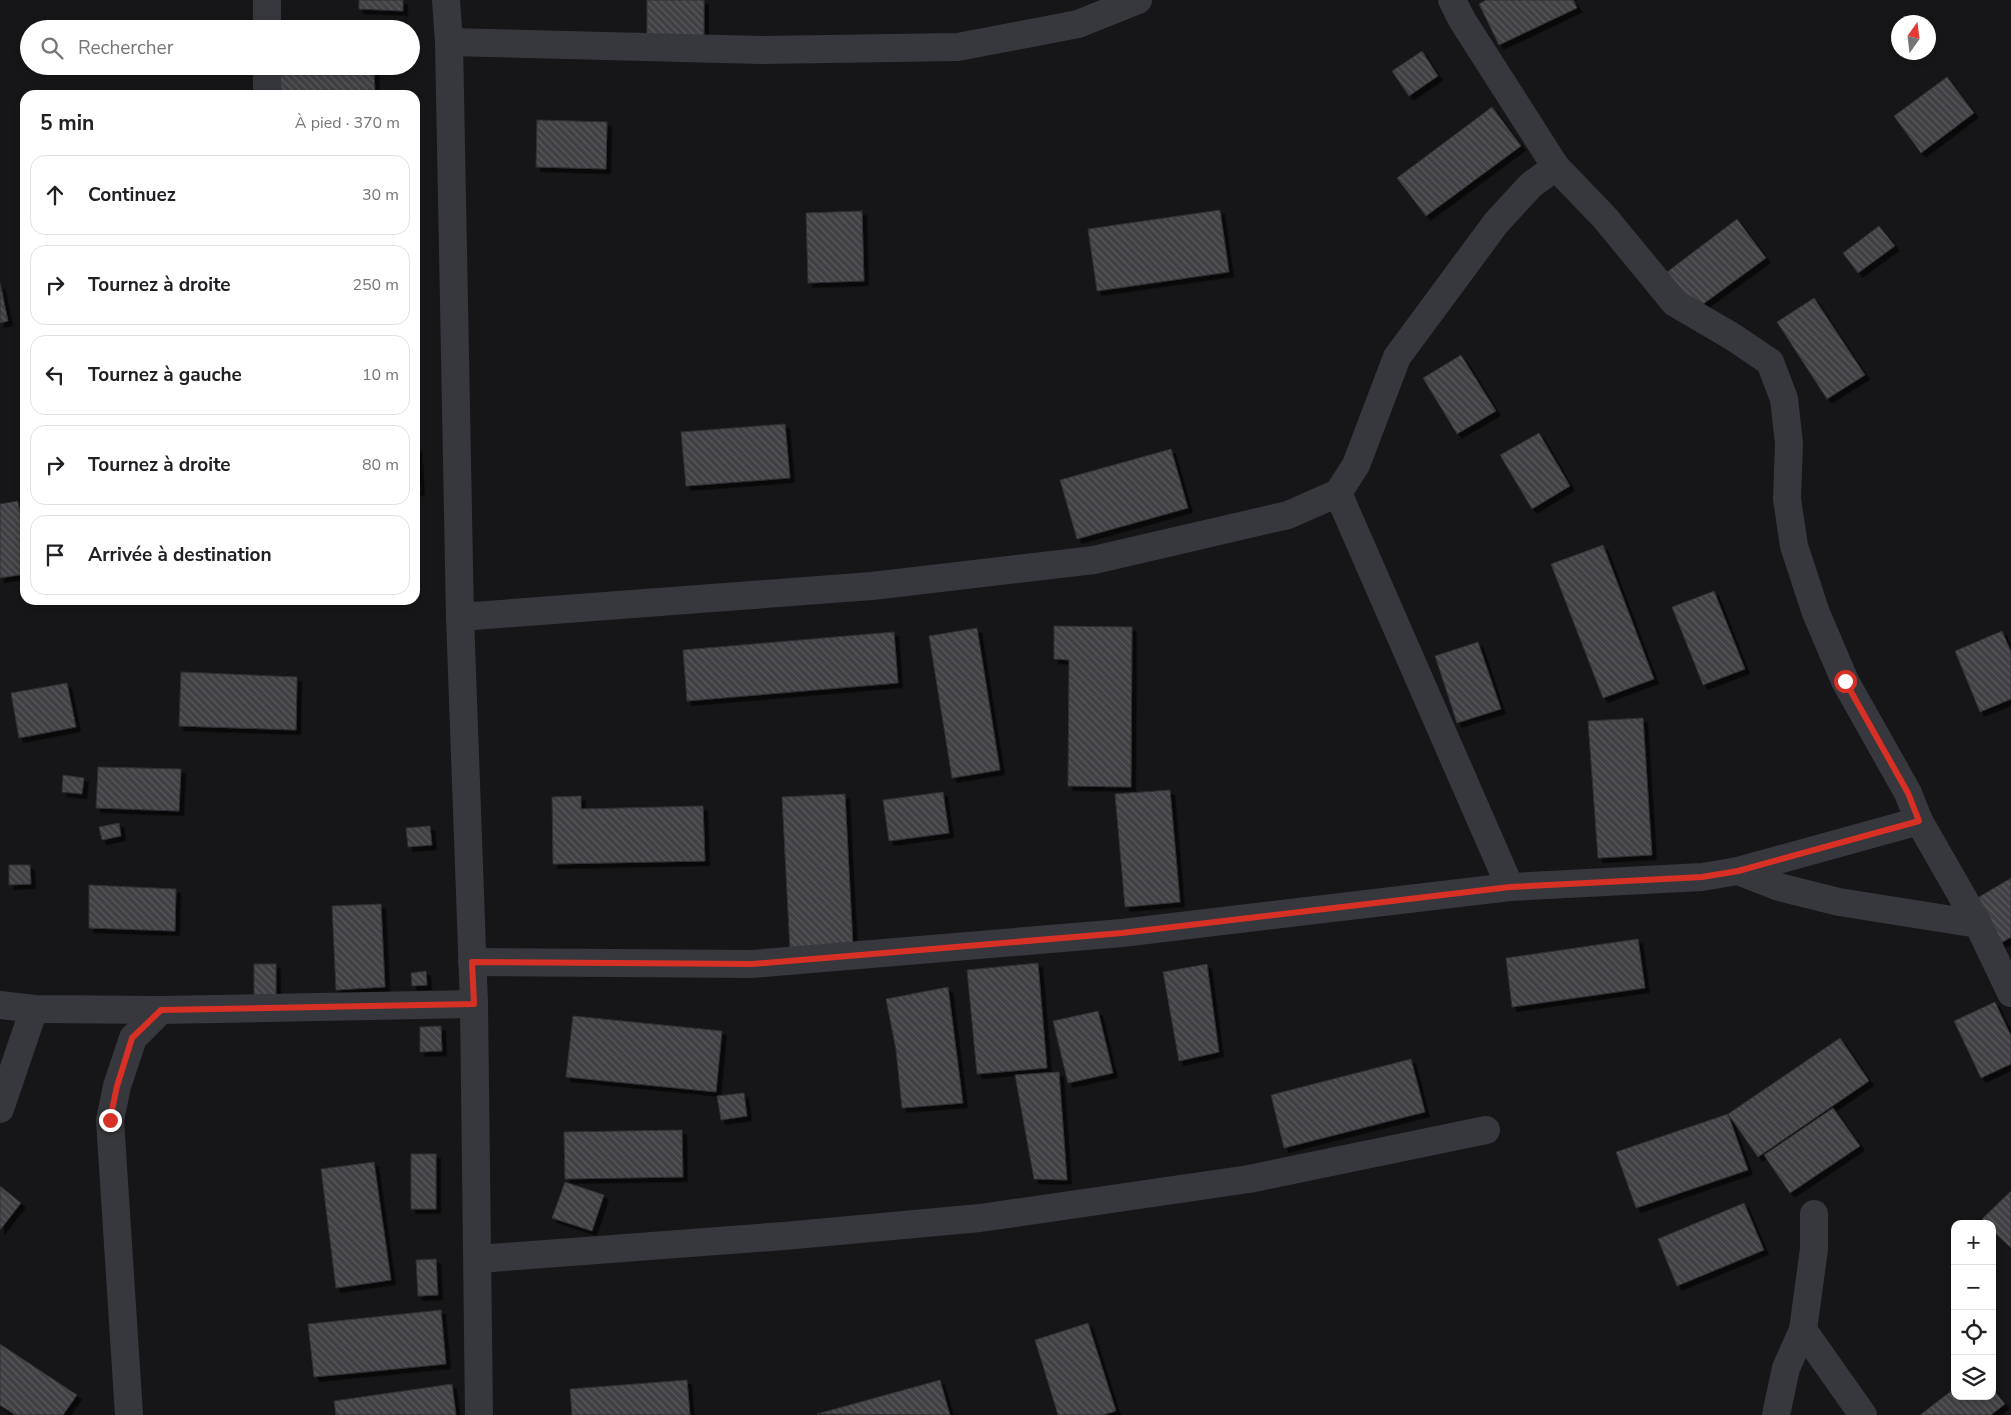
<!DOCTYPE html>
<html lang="fr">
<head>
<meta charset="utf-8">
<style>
	body { margin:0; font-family:"Nunito Sans",sans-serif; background:#f2f2f2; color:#202124 }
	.controls { position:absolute; right:15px; bottom:15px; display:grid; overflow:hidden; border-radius:10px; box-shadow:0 2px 8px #0003 }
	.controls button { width:45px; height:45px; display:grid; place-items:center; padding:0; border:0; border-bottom:1px solid #e0e0e0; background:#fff; color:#202124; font:25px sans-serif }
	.compass { position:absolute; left:1891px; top:15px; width:45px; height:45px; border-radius:50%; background:#fff; box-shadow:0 2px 8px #0003; rotate:14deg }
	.stop { position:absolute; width:15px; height:15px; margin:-11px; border:4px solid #d93025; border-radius:50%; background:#fff }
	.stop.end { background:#d93025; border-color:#fff; box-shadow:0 1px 5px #0008 }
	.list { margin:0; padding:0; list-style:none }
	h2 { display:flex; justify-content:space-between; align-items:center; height:65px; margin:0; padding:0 20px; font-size:21px }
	h2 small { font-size:16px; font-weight:400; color:#757577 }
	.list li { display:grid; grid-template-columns:32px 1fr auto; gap:15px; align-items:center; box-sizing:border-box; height:80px; margin:0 10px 10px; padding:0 10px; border:1px solid #e0e0e0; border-radius:15px }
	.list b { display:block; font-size:19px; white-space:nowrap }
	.list em { font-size:16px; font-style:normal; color:#757577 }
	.icon { flex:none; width:28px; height:28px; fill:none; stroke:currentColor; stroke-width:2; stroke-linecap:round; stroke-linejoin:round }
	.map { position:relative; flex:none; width:2011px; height:1415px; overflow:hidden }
	.search { position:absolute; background:#fff; box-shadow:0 2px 8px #0003; left:20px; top:20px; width:400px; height:55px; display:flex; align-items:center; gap:12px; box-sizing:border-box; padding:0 18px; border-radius:28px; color:#757577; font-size:19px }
	.panel { position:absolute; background:#fff; box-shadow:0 2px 8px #0003; left:20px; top:90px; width:400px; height:515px; border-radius:15px }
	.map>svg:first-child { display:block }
	.building { fill:url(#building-back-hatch); stroke:#303034; filter:url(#shadow) }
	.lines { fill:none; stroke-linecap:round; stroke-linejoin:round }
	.minor { stroke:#37383d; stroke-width:28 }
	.tertiary { stroke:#37383d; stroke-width:28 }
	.route { stroke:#d93025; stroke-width:6 }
</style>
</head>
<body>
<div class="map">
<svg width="2011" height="1415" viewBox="0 0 2011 1415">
	<defs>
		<pattern id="building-back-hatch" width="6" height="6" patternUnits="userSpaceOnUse" patternTransform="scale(1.25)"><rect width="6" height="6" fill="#404145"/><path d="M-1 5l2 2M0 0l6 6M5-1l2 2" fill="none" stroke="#595a5e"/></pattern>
		<filter id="shadow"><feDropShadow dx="4.5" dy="4.5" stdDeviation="0" flood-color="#0009"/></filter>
	</defs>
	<rect width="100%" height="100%" fill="#161618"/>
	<g class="building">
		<polygon points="359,0 403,0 403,11 359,9"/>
		<rect x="647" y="0" width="57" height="43"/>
		<polygon points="1486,0 1573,0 1577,8 1499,45 1479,4"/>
		<polygon points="1422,51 1438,76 1409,96 1392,71"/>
		<polygon points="280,66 374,66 375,95 281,95"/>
		<polygon points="1947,77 1974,113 1921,153 1894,116"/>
		<polygon points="1492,107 1521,146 1426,216 1397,178"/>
		<polygon points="537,120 607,122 606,169 536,167"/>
		<polygon points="1220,210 1229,272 1097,291 1088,229"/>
		<polygon points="862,211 864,281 808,283 806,213"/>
		<polygon points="1737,219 1766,258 1695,310 1667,272"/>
		<polygon points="1879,226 1895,246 1858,273 1843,253"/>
		<polygon points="0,283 8,321 0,323"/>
		<polygon points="1814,298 1865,375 1827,399 1777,322"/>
		<polygon points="1461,355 1496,411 1457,434 1423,378"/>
		<polygon points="785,424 790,478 686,486 681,432"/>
		<polygon points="1539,433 1570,486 1532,509 1500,455"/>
		<polygon points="415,447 417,447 420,491 415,491"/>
		<polygon points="1171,449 1188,508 1077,539 1060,480"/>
		<polygon points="18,501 25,540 25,574 0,578 0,504"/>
		<polygon points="1603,545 1654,679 1603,698 1551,564"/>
		<polygon points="1714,591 1745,669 1703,685 1672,607"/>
		<polygon points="1054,626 1132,627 1131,787 1068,786 1069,660 1054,659"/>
		<polygon points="977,628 1000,770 952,778 929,636"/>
		<polygon points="2002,631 2011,652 2011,699 1980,712 1955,651"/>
		<polygon points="894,632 898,683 687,701 683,650"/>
		<polygon points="1478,642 1501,709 1457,723 1435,656"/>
		<polygon points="181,672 297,677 296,730 179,726"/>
		<polygon points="67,683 76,727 19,738 11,693"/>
		<polygon points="1643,718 1652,855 1598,858 1588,721"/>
		<polygon points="98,767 181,769 179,811 96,808"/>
		<polygon points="63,775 84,778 82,794 62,792"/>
		<polygon points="1170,790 1180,902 1125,907 1115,794"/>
		<polygon points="943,792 949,833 889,841 883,800"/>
		<polygon points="845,794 853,946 790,950 782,797"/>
		<polygon points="581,796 581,809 703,806 705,861 553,864 552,797"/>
		<polygon points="119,823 121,836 102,840 99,827"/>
		<polygon points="430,826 432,845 408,847 406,828"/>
		<polygon points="9,865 30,865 31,884 9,885"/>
		<polygon points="2011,878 2011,937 2001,943 1974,900"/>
		<polygon points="89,885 176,889 175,931 89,928"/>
		<polygon points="381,904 385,987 336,990 332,906"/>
		<polygon points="1638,939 1645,988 1512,1007 1506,958"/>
		<polygon points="1038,963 1047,1068 977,1074 967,970"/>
		<rect x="254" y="964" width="22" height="34"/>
		<polygon points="1207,964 1219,1052 1179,1061 1163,972"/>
		<polygon points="426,971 427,985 412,986 411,973"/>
		<polygon points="948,987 963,1103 902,1108 896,1050 886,999"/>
		<polygon points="1995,1002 2011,1036 2011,1064 1981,1078 1954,1021"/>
		<polygon points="1098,1011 1113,1073 1068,1083 1053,1021"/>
		<polygon points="573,1016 722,1031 716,1092 566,1077"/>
		<polygon points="441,1026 442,1051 420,1052 420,1027"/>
		<polygon points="1840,1038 1869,1081 1758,1157 1728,1114"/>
		<polygon points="1411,1059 1425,1112 1284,1148 1271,1095"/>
		<polygon points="1059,1072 1067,1180 1034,1179 1015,1075"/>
		<polygon points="744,1093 747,1116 721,1120 717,1096"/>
		<polygon points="1833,1108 1860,1146 1790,1193 1764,1155"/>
		<polygon points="1728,1114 1748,1170 1636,1208 1616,1152"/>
		<polygon points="682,1130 683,1177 565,1179 564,1132"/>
		<rect x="411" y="1154" width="25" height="55"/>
		<polygon points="374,1162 391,1280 336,1288 321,1169"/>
		<polygon points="565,1182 604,1195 592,1231 552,1218"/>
		<polygon points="0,1186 21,1203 0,1230"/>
		<polygon points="2011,1191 2011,1248 1992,1230 1992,1224 1986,1224 1982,1219"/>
		<polygon points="1744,1203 1764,1250 1677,1286 1658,1239"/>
		<polygon points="436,1259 438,1295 418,1296 416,1260"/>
		<polygon points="441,1310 446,1364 314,1377 308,1324"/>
		<polygon points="1088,1323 1116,1411 1103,1415 1058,1415 1035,1340"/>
		<polygon points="0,1344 77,1395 63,1415 15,1415 0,1405"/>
		<polygon points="687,1380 690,1415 572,1415 570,1389"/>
		<polygon points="940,1380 950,1415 817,1414"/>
		<polygon points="452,1384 456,1415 336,1415 334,1401"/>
		<polygon points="1955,1388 1955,1396 1992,1396 1992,1388 2005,1404 1991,1415 1920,1415"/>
	</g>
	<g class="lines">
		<g class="minor">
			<polyline points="267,0 267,29"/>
			<polyline points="1452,0 1462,20 1556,167 1605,218 1675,303 1733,337 1770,362 1784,399 1789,443 1787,499 1794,546 1816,613 1845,681 1908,793 1919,821 1978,924"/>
			<polyline points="449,42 761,50 958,47 1078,24 1138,0"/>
			<polyline points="267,66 267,95"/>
			<polyline points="1338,493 1510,887"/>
			<polyline points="460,617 872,586 1094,560 1288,515 1338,493 1356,465 1397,357 1496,223 1531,185 1556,167"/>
			<polyline points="1738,871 1919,821"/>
			<polyline points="472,962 752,964 1122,933 1510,887 1702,877 1738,871 1779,887 1839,902 1978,924 2011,993"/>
			<polyline points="0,1005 34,1009 161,1010 474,1004"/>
			<polyline points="0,1109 34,1009"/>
			<polyline points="1814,1214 1814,1249 1803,1330 1863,1415"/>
			<polyline points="478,1259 784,1236 980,1218 1249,1179 1486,1130"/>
			<polyline points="129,1415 110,1120 117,1086 133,1038 161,1010"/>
			<polyline points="1776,1415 1786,1368 1803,1330"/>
		</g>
		<polyline class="tertiary" points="446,0 449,42 460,617 474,1004 479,1415"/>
	</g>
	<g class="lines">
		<polyline class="route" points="110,1120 117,1086 132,1038 161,1010 474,1004 472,962 752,964 1122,933 1510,887 1702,877 1738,871 1919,821 1908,793 1845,681"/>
	</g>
</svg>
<div class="controls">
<button>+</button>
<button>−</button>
<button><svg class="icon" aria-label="locate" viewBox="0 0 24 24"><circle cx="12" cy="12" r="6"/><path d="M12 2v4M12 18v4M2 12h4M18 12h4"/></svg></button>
<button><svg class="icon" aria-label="layers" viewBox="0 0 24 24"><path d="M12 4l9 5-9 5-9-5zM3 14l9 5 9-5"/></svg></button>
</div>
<svg class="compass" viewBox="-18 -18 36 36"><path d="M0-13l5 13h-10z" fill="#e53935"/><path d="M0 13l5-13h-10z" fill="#757577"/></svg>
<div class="stop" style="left:1845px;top:681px"></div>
<div class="stop end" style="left:110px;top:1120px"></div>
<div class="search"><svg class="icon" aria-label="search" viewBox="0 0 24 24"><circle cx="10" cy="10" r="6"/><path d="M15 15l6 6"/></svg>Rechercher</div>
<section class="panel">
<h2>5 min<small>À pied · 370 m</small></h2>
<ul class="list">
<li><svg class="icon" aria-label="ahead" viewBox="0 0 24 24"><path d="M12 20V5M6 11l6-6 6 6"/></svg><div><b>Continuez</b></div><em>30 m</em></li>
<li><svg class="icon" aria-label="right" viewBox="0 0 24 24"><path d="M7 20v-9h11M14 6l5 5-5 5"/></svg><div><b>Tournez à droite</b></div><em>250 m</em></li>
<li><svg class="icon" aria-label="left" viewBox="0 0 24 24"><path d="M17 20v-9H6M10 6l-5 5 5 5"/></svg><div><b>Tournez à gauche</b></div><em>10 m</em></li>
<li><svg class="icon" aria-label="right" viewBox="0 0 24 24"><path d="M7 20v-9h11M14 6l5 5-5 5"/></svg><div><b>Tournez à droite</b></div><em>80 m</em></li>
<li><svg class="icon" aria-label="arrive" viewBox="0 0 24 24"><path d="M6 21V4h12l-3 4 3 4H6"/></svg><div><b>Arrivée à destination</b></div></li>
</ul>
</section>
</div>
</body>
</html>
